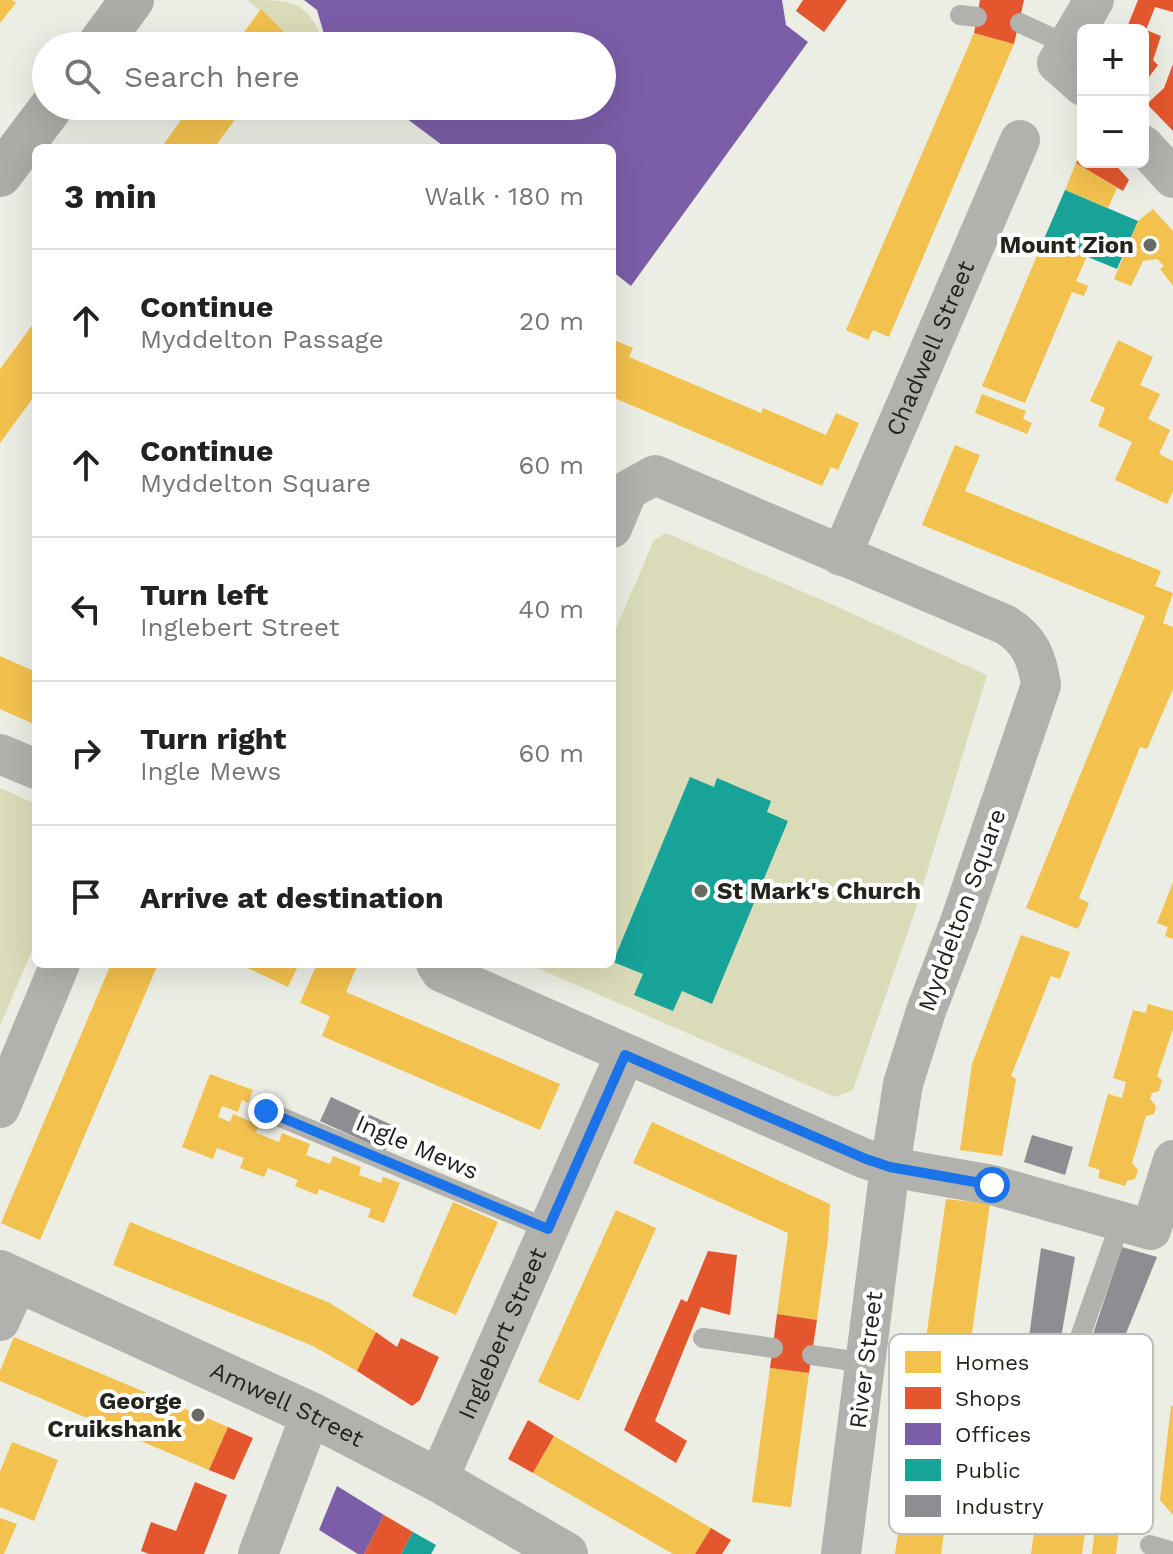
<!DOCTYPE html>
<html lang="en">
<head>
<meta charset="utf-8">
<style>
	body { margin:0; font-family:"Work Sans",sans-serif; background:#f6f6f6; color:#222 }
	.controls { position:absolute; right:24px; top:24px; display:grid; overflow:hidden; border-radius:12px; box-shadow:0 8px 32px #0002 }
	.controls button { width:72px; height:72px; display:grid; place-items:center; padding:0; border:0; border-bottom:2px solid #e0e0e0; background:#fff; color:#222; font:40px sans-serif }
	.stop { position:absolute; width:24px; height:24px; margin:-18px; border:6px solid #1a73e8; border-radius:50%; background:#fff }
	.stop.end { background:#1a73e8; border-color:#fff; box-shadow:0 2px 8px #0008 }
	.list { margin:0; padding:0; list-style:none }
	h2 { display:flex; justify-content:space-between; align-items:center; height:104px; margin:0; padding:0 32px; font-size:34px }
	h2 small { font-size:26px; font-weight:400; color:#767676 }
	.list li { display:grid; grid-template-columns:52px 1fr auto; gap:24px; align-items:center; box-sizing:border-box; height:144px; padding:0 32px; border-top:2px solid #e0e0e0 }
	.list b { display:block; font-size:30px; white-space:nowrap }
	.list p { margin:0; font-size:26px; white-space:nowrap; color:#767676 }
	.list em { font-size:26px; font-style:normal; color:#767676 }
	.icon { flex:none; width:44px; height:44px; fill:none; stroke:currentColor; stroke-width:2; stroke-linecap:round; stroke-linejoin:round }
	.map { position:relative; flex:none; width:1173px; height:1554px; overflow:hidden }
	.search { position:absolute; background:#fff; box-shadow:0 8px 32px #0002; left:32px; top:32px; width:584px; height:88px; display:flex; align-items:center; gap:20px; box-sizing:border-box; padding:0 28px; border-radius:44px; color:#767676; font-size:30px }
	.panel { position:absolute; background:#fff; box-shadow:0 8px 32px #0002; left:32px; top:144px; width:584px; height:824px; border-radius:12px }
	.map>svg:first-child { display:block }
	.green { fill:#dadcb9 }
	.homes { fill:#f2c14e }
	.shops { fill:#e4572e }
	.offices { fill:#7b5ea7 }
	.public { fill:#17a398 }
	.industry { fill:#8d8d92 }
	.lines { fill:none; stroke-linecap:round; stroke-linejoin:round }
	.service { stroke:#b1b2ae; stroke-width:20 }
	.minor { stroke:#b1b2ae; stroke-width:40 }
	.tertiary { stroke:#b1b2ae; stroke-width:44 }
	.trunk { stroke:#acaca6; stroke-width:44 }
	.route { stroke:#1a73e8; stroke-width:10 }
	.poi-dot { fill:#6a6a63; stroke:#fff; stroke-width:3 }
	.labels { text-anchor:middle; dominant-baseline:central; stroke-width:8; stroke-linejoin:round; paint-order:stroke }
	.poi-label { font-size:24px; font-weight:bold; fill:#24241e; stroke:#fff; text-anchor:end }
	.street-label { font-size:24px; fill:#24241e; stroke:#fff }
	.key { fill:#fff; stroke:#bdbdbc; stroke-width:2 }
	.key-label { font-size:22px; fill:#24241e }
</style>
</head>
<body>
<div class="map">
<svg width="1173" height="1554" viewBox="0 0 1173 1554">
	<rect width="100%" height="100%" fill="#ecede3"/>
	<g class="green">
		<path d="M248 0C288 0 305 0 320 34L289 37Z"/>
		<polygon points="666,533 831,604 987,675 916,908 853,1090 835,1097 528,964 612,964 612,638 654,540"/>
		<polygon points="0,788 36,804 36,941 0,1026"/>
	</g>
	<g class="homes">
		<polygon points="0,0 12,0 16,3 0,23"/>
		<polygon points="261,9 292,40 288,46 234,46"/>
		<polygon points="974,33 1014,44 889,337 873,330 868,340 846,330"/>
		<polygon points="191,106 245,106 214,148 161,148"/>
		<polygon points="1076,163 1117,188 1108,208 1065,190"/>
		<polygon points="1153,209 1173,231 1173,286 1160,269 1164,266 1157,259 1143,261 1131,286 1114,279 1138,221"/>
		<polygon points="1044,239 1087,256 1076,281 1088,286 1084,296 1072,292 1025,403 982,386"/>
		<polygon points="36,320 36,394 0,443 0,369"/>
		<polygon points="612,339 633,348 629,357 761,413 763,408 826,435 836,413 859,423 838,470 831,467 822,486 612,397"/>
		<polygon points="1118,340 1153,357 1140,385 1160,394 1148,419 1170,430 1159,454 1173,461 1173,491 1167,504 1115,480 1132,442 1098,426 1105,408 1090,401"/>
		<polygon points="982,394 1026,411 1023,419 1032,423 1027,434 975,413"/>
		<polygon points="955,445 980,455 965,491 1161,571 1155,586 1173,593 1163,623 1173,627 1173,689 1147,749 1140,747 1079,898 1089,903 1078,929 1026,908 1145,616 922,525"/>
		<polygon points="0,656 36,672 36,725 0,709"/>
		<polygon points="1173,882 1173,939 1165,936 1168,927 1157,923"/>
		<polygon points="1021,935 1070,952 1060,979 1051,976 1011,1076 1016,1079 1002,1156 960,1150 972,1064"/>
		<polygon points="111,964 158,964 40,1240 1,1223"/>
		<polygon points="239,964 299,964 288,987"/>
		<polygon points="317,964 358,964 346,992 560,1084 540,1130 322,1036 330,1016 300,1003"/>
		<polygon points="1148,1004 1173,1011 1173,1029 1157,1076 1162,1080 1159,1091 1152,1093 1150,1099 1156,1106 1154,1114 1146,1116 1132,1163 1138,1170 1135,1179 1127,1181 1125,1186 1098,1178 1100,1170 1088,1166 1108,1094 1122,1098 1126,1082 1113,1078 1133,1010 1146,1013"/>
		<polygon points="210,1074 253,1090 248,1103 242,1100 238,1112 222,1106 218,1117 230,1122 233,1114 259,1125 256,1133 279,1142 282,1133 310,1144 306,1155 330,1164 333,1156 361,1167 359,1175 381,1183 383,1177 400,1183 384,1223 368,1217 371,1209 319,1189 317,1195 295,1186 298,1180 268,1168 264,1177 240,1168 244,1158 217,1148 213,1159 182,1147"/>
		<polygon points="652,1122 830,1204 828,1239 817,1320 777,1314 788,1233 633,1163"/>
		<polygon points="946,1199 990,1204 941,1554 895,1554"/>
		<polygon points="453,1202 498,1222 456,1315 412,1296"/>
		<polygon points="616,1210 656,1228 579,1401 538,1382"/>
		<polygon points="130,1222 330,1303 376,1332 357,1371 313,1346 113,1265"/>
		<polygon points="14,1337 228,1427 209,1470 0,1381 0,1371"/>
		<polygon points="770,1368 809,1373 791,1507 752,1502"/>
		<polygon points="1020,1390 1102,1406 1082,1554 1031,1554 1050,1418 1021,1409"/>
		<polygon points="1171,1406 1173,1406 1173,1515 1160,1500"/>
		<polygon points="1107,1423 1131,1425 1116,1554 1092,1554"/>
		<polygon points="554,1436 711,1528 695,1554 673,1554 533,1473"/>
		<polygon points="12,1442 58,1460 34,1521 0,1507 0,1472"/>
		<polygon points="0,1518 17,1524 4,1554 0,1554"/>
	</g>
	<g class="shops">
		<polygon points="803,0 847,0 824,32 796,11"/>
		<polygon points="980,0 1024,0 1014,44 974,33"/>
		<polygon points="1138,0 1173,0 1173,12 1155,7 1146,30 1161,36 1153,60 1158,65 1143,85 1143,30 1126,30"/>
		<polygon points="1173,64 1173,131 1147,104 1164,88"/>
		<polygon points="1083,151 1083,162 1113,162 1129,180 1123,191 1076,163"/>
		<polygon points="708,1251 737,1255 730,1315 701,1307 655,1421 687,1441 676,1463 624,1430 681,1299 687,1302"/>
		<polygon points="777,1314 817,1320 809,1373 770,1368"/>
		<polygon points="376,1332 397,1347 401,1338 439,1357 420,1400 412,1406 357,1371"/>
		<polygon points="528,1420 554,1436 533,1473 508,1459"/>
		<polygon points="228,1427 253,1438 234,1480 209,1470"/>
		<polygon points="195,1482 227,1495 204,1554 149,1554 141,1551 151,1522 176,1531"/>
		<polygon points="384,1515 413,1532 401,1554 364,1554"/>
		<polygon points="711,1528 731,1540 722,1554 695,1554"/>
	</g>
	<g class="offices">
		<polygon points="304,0 782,0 786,25 808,42 631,286 612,271 612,148 446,148 390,106 602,106 602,46 316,46 324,34 317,10"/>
		<polygon points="337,1486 384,1515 364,1554 358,1554 319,1530"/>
	</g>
	<g class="public">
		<polygon points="1065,190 1138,221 1117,269 1044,239"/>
		<polygon points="690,777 714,787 717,778 771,801 767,812 788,821 712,1004 682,991 673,1011 634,995 643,974 613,962"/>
		<polygon points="413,1532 436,1545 431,1554 401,1554"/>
	</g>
	<g class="industry">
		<polygon points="331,1097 396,1127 385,1151 320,1121"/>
		<polygon points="1032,1135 1073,1147 1065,1175 1024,1162"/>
		<polygon points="1122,1247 1157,1257 1097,1405 1071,1400"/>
		<polygon points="1041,1248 1075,1257 1052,1390 1023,1382"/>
	</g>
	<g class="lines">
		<g class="service">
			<polyline points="960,15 977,17"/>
			<polyline points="1020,23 1068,45"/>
			<polyline points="266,1111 548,1229"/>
			<polyline points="703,1338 773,1348"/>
			<polyline points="812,1355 866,1363"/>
			<polyline points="1068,1371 1121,1221"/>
			<polyline points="1150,1545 1173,1552"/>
		</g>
		<g class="minor">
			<polyline points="1083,86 1057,63 1094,0"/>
			<polyline points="1143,145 1173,178"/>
			<path d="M612 528 628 490 655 475 1006 625C1030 640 1037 658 1041 685L960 922 926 1011 903 1084 890 1167 841 1554"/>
			<path id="s1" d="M841 556 1020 140"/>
			<polyline points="0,754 36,769"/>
			<polyline points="436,964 441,972 863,1158 890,1167 992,1185 1151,1230 1173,1160"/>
			<polyline points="0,1108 60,964"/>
			<polyline points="0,1321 18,1280"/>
			<path id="s2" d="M438 1480 625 1055"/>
			<polyline points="258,1554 311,1414"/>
		</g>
		<path class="tertiary" id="s3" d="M0 1272 311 1414 438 1480 566 1554"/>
		<g class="trunk">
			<polyline points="98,46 132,0"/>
			<polyline points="0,175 52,106"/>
		</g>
	</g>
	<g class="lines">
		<polyline class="route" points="266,1111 548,1229 625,1055 866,1159 890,1167 992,1185"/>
	</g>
	<g class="poi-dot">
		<circle cx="1150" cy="245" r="8"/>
		<circle cx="701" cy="891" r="8"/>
		<circle cx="198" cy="1415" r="8"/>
	</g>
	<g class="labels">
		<g class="poi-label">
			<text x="1134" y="245">Mount Zion</text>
			<text x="717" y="891" text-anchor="start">St Mark's Church</text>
			<text x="182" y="1401">George<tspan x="182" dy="28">Cruikshank</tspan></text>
		</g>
		<g class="street-label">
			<text stroke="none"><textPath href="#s1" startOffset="226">Chadwell Street</textPath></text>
			<text transform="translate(962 910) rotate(-70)">Myddelton Square</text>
			<text transform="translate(417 1147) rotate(23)">Ingle Mews</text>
			<text stroke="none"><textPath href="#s2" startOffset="160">Inglebert Street</textPath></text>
			<text transform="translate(866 1360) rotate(-83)">River Street</text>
			<text stroke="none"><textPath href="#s3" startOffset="316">Amwell Street</textPath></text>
		</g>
	</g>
	<rect x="889" y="1334" width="264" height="200" rx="12" class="key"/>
	<rect x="905" y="1351" width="36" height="22" fill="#f2c14e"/>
	<rect x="905" y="1387" width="36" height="22" fill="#e4572e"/>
	<rect x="905" y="1423" width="36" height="22" fill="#7b5ea7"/>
	<rect x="905" y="1459" width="36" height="22" fill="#17a398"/>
	<rect x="905" y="1495" width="36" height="22" fill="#8d8d92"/>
	<g class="key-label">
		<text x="955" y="1370">Homes</text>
		<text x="955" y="1406">Shops</text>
		<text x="955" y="1442">Offices</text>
		<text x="955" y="1478">Public</text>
		<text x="955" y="1514">Industry</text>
	</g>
</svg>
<div class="controls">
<button>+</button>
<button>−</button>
</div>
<div class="stop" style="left:992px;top:1185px"></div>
<div class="stop end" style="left:266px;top:1111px"></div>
<div class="search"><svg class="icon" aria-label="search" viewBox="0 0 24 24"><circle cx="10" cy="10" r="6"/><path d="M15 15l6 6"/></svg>Search here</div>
<section class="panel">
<h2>3 min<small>Walk · 180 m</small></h2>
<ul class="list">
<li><svg class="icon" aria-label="ahead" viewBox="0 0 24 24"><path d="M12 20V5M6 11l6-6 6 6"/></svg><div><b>Continue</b><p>Myddelton Passage</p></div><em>20 m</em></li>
<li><svg class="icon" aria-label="ahead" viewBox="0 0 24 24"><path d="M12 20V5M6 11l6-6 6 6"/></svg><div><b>Continue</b><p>Myddelton Square</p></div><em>60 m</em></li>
<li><svg class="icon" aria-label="left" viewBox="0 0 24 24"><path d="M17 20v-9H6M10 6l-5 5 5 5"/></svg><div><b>Turn left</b><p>Inglebert Street</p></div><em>40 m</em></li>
<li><svg class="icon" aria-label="right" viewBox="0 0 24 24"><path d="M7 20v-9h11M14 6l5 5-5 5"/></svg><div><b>Turn right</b><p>Ingle Mews</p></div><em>60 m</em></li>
<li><svg class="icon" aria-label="arrive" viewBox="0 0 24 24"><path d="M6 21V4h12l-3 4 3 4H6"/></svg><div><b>Arrive at destination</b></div></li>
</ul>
</section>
</div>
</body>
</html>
